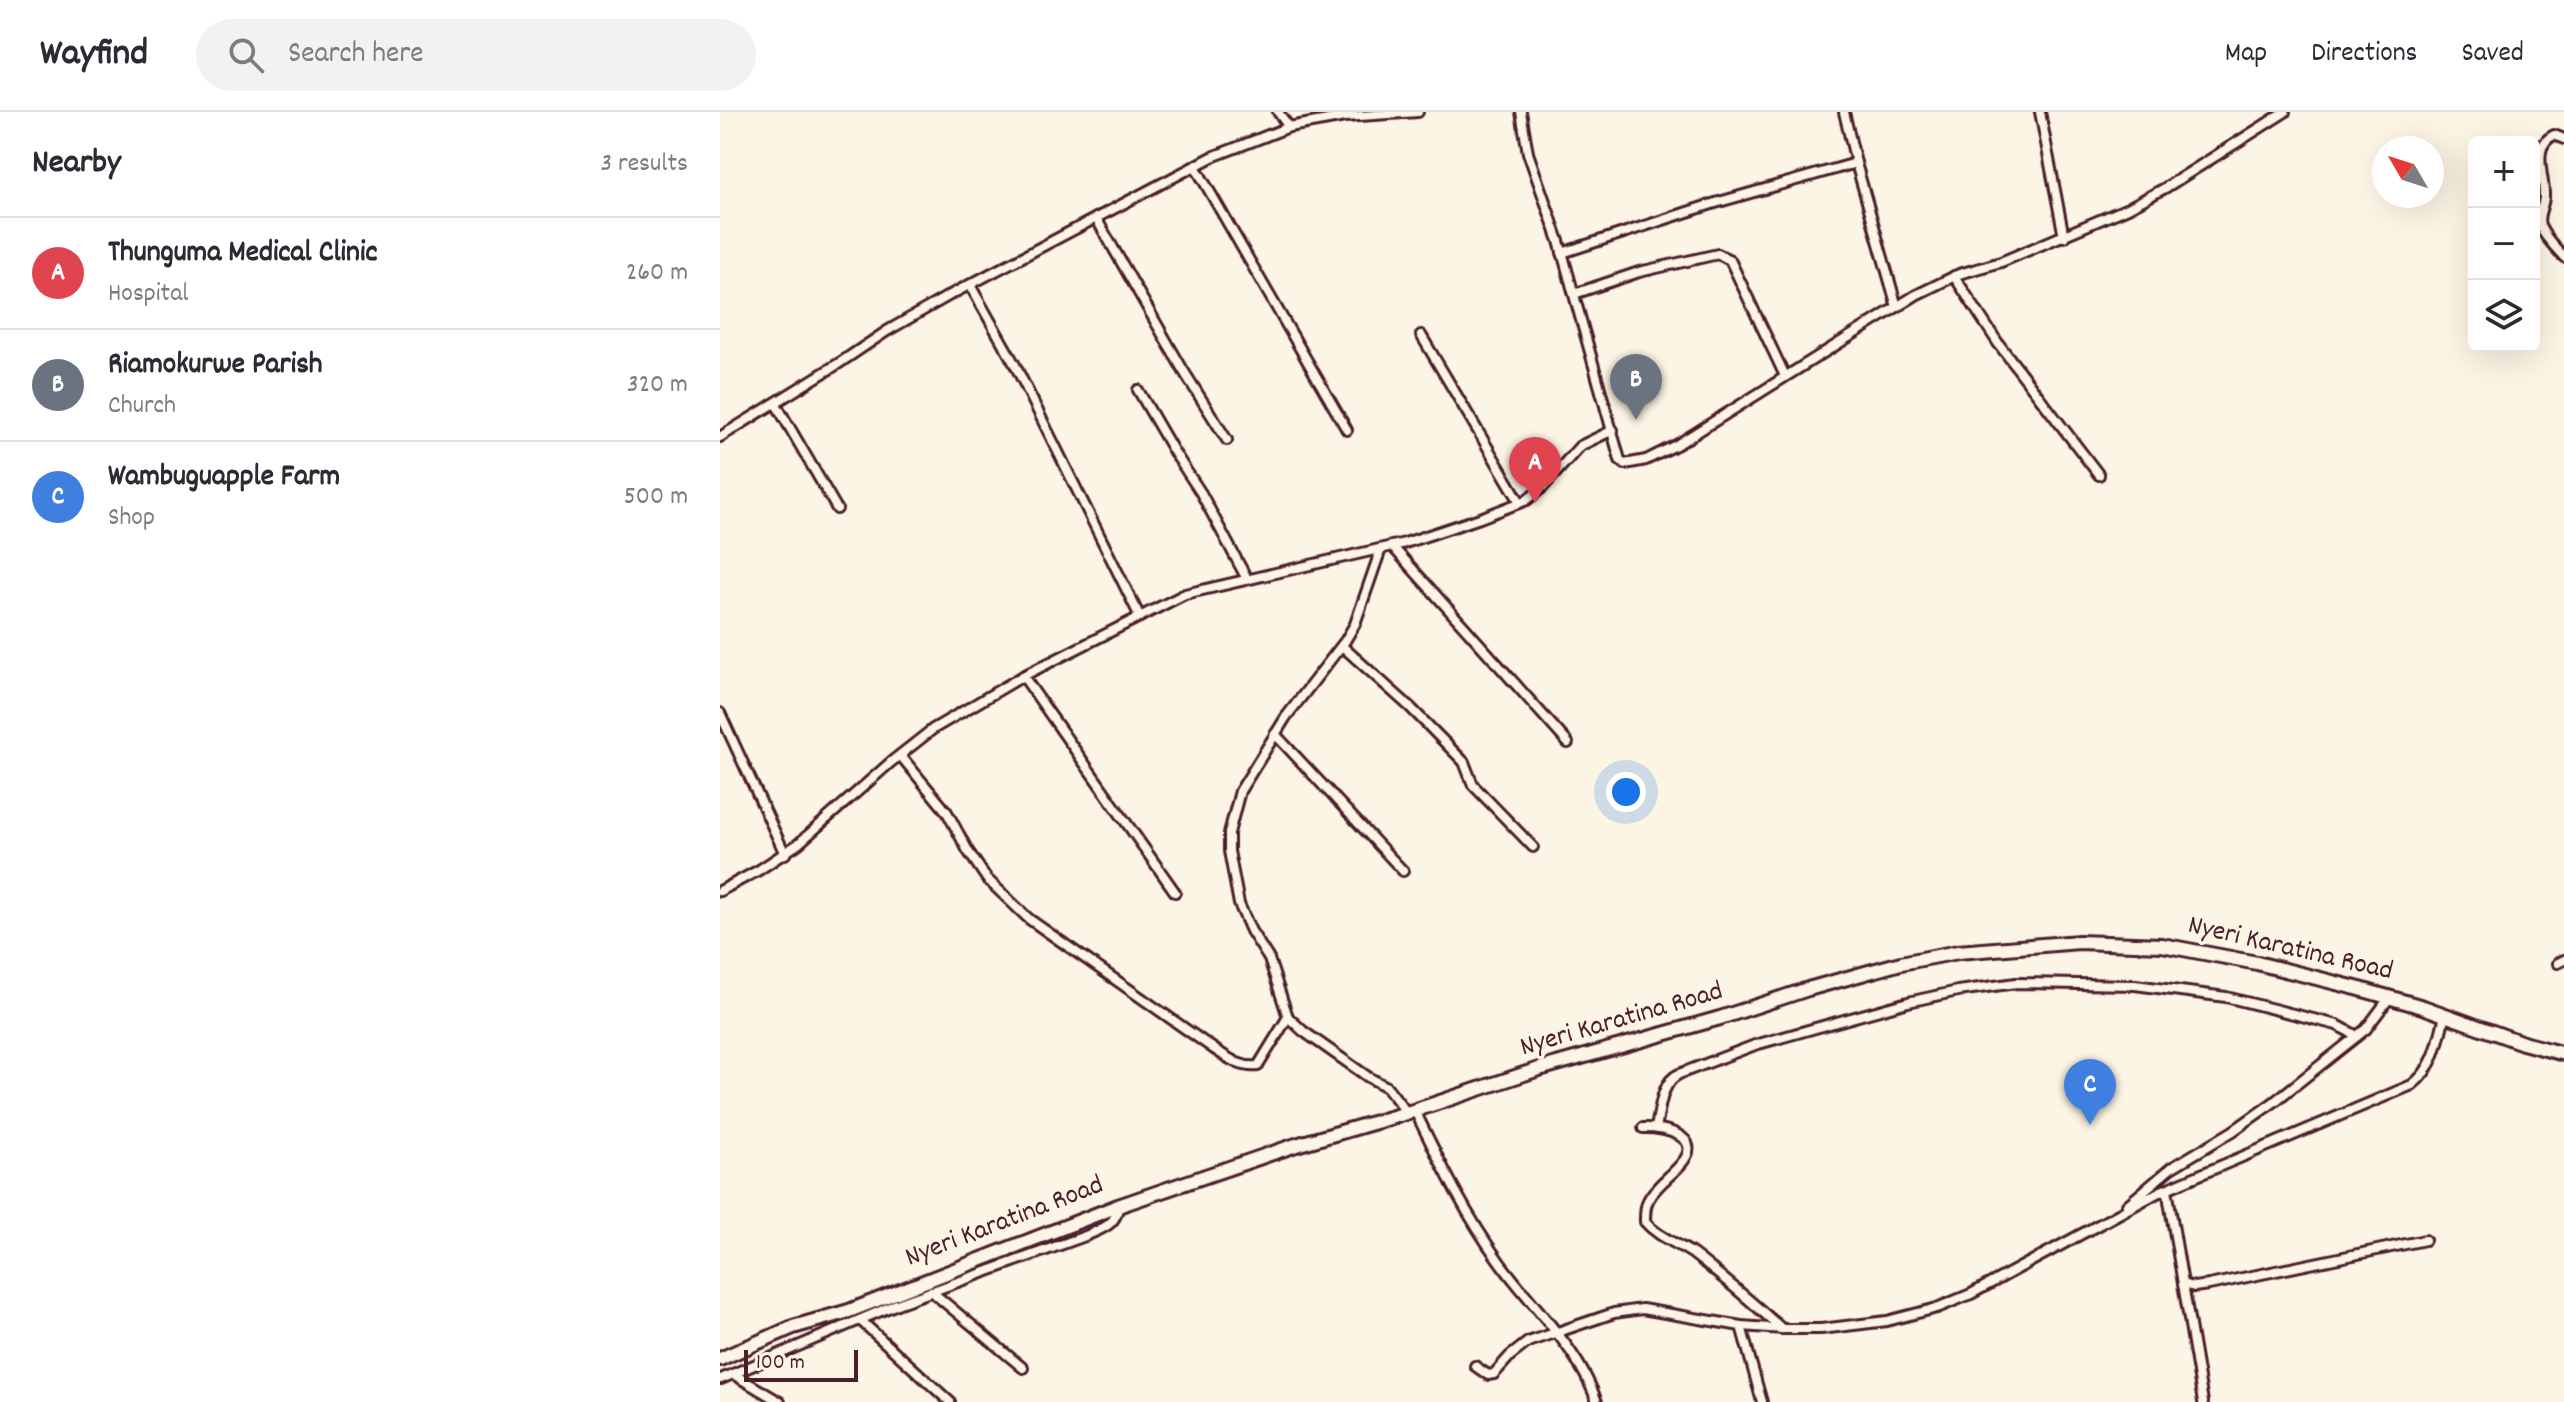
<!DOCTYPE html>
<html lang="en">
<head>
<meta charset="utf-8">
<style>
	body { margin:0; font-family:Dekko,sans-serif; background:#f2f2f3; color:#2b2b33 }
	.controls { position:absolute; right:24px; top:24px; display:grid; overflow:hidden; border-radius:12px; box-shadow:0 8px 32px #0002 }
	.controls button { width:72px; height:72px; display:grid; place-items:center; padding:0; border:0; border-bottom:2px solid #e1e1e2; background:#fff; color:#2b2b33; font:40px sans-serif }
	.compass { position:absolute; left:1652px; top:24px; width:72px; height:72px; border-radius:50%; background:#fff; box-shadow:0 8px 32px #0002; rotate:309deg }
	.scale { position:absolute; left:24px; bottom:20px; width:114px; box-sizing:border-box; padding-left:8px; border:4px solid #4a1f2b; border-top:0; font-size:22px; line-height:28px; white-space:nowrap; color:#4a1f2b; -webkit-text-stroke:6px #fcf5e5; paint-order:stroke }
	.you { position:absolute; left:906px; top:680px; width:28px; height:28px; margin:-20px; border:6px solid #fff; border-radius:50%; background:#1a73e8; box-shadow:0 0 0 12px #1a73e833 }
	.badge { display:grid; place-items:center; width:52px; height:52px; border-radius:50%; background:#7c3aed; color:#fff; font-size:26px; font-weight:700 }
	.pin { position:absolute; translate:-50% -66px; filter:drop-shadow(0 2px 4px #0008) }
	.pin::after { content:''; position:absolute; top:42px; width:28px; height:24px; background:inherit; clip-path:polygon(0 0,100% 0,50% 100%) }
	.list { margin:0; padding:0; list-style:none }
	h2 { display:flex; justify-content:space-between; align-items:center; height:104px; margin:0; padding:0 32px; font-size:34px }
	h2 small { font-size:26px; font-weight:400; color:#7c7c81 }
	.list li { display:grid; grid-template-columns:52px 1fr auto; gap:24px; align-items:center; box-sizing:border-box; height:112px; padding:0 32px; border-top:2px solid #e1e1e2 }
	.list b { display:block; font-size:30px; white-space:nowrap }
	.list p { margin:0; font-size:26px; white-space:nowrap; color:#7c7c81 }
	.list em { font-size:26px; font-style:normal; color:#7c7c81 }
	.icon { flex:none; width:44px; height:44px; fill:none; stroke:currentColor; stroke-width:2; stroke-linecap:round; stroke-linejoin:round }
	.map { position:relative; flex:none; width:1844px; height:1290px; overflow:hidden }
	header { display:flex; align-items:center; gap:48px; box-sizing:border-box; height:112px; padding:0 40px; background:#fff; border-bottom:2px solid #e1e1e2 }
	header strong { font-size:38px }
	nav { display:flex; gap:44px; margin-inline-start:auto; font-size:28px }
	.search { width:560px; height:72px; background:#f2f2f3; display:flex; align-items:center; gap:20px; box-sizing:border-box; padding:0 28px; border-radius:44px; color:#7c7c81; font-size:30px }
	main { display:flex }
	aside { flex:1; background:#fff }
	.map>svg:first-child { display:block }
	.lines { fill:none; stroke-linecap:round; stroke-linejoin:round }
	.minor-casing { stroke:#4a1f2b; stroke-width:14 }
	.highway-casing { stroke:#4a1f2b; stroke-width:18 }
	.minor { stroke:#fcf5e5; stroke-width:8 }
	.highway { stroke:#fcf5e5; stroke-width:12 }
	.labels { text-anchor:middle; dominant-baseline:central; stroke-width:7; stroke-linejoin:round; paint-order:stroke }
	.street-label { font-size:28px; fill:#4a1f2b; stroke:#fcf5e5 }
</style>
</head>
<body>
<header>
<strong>Wayfind</strong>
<div class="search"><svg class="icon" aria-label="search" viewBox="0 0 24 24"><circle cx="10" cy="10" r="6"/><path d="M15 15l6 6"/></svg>Search here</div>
<nav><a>Map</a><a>Directions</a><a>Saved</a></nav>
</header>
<main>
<aside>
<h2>Nearby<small>3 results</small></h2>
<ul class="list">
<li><span class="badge" style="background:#e0444e">A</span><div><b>Thunguma Medical Clinic</b><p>Hospital</p></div><em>260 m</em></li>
<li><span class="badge" style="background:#6b7280">B</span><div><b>Riamokurwe Parish</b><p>Church</p></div><em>320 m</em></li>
<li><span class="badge" style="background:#3f7fe0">C</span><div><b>Wambuguapple Farm</b><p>Shop</p></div><em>500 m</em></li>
</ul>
</aside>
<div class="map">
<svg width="1844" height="1290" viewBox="0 0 1844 1290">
	<rect width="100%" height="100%" fill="#fcf5e5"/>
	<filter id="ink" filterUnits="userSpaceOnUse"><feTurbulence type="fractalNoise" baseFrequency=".0125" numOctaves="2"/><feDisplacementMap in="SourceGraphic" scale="16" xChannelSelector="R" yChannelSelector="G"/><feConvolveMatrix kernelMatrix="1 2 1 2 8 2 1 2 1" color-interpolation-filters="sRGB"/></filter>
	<g filter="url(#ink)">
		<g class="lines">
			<g class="minor-casing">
				<g id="minor">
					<polyline points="558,0 569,15"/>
					<polyline points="801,0 808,41 839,129 900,348 905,352 926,348 958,332 1196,183 1239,162 1281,150 1408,96 1445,76 1565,0"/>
					<polyline points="1124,0 1136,51 1177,195"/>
					<polyline points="1320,0 1344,125"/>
					<path d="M1844 27 1834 23C1811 34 1824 62 1824 82 1825 94 1816 102 1820 114 1825 126 1835 135 1844 145"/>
					<polyline points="475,54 627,318"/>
					<polyline points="376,106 463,258 507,328"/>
					<polyline points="842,141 992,92 1136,51"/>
					<polyline points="1234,164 1278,231 1379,363"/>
					<polyline points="250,173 294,251 420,505"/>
					<polyline points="854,182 919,160 998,142 1010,148 1065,264"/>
					<polyline points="701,223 800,390"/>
					<polyline points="418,278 454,340 481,381 527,467"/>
					<polyline points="56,292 117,397"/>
					<polyline points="0,325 121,250 167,219 230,183 492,45 569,15 625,5 698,0"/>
					<polyline points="672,434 848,631"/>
					<polyline points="661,437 635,512 625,529 566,605 520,679 509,721 509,739 519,792 531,819 549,847 568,905 583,919 648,965 667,975 687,1001"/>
					<polyline points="622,534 690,595 744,650 753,673 813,735"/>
					<polyline points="303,564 455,780"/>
					<polyline points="0,601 65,742"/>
					<polyline points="555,622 683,759"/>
					<path d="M180 643 227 700 248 739 267 767 309 807 494 937C508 946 520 956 538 954L568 905"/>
					<polyline points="0,779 39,758 78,732 171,650 213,617 303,564 465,482 685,431 760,406 807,388 823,375 860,334 893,318"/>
					<polyline points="1838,851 1844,848"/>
					<path d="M695 999C720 1050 745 1102 779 1149 812 1195 858 1235 877 1290"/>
					<path d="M923 1016C942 1015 986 1024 961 1052 952 1063 938 1072 930 1085 925 1092 925 1101 925 1110 938 1125 957 1131 973 1142 1004 1166 1033 1191 1062 1217"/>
					<path d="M936 1016C940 998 941 970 959 962L1035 933 1188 890 1238 879 1296 871 1415 873 1506 885 1617 913 1637 924"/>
					<polyline points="1447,1077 1483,1290"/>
					<polyline points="1407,1093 1451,1056 1513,1019 1554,990 1646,917 1670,885"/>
					<polyline points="1463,1172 1474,1175 1489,1173 1705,1128"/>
					<polyline points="211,1179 303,1256"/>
					<polyline points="140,1208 230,1290"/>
					<polyline points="1021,1214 1042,1290"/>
					<path d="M755 1254 768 1263 774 1262 790 1244 808 1230 894 1201 922 1197 1021 1214 1064 1217H1101L1167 1209 1217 1196 1251 1182 1439 1080 1692 973C1715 955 1718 931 1725 903"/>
					<polyline points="13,1262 60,1290"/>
					<path d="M1 1267 177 1192 368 1123C383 1116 397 1112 398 1094"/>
				</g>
			</g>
			<g class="highway-casing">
				<polyline id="highway" points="0,1247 73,1215 129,1199 398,1094 576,1033 687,1001 819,957 1000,906 1088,877 1181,851 1238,840 1359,830 1442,833 1537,851 1640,877 1703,895 1803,931 1844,942"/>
			</g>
			<use href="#minor" class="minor"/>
			<use href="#highway" class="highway"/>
		</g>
	</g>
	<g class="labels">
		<g class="street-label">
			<text transform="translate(1570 838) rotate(13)">Nyeri Karatina Road</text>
			<text transform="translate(902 909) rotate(-16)">Nyeri Karatina Road</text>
			<text transform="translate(285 1111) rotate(-21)">Nyeri Karatina Road</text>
		</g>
	</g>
</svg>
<div class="controls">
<button>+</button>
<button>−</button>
<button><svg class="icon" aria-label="layers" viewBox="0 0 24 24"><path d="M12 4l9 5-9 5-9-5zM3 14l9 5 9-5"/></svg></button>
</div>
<svg class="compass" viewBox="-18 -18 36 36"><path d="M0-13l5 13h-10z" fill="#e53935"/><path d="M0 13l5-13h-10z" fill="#7c7c81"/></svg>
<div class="scale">100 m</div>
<div class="you"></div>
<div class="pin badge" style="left:815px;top:391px;background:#e0444e">A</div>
<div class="pin badge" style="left:916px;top:308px;background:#6b7280">B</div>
<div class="pin badge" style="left:1370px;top:1013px;background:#3f7fe0">C</div>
</div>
</main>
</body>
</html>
